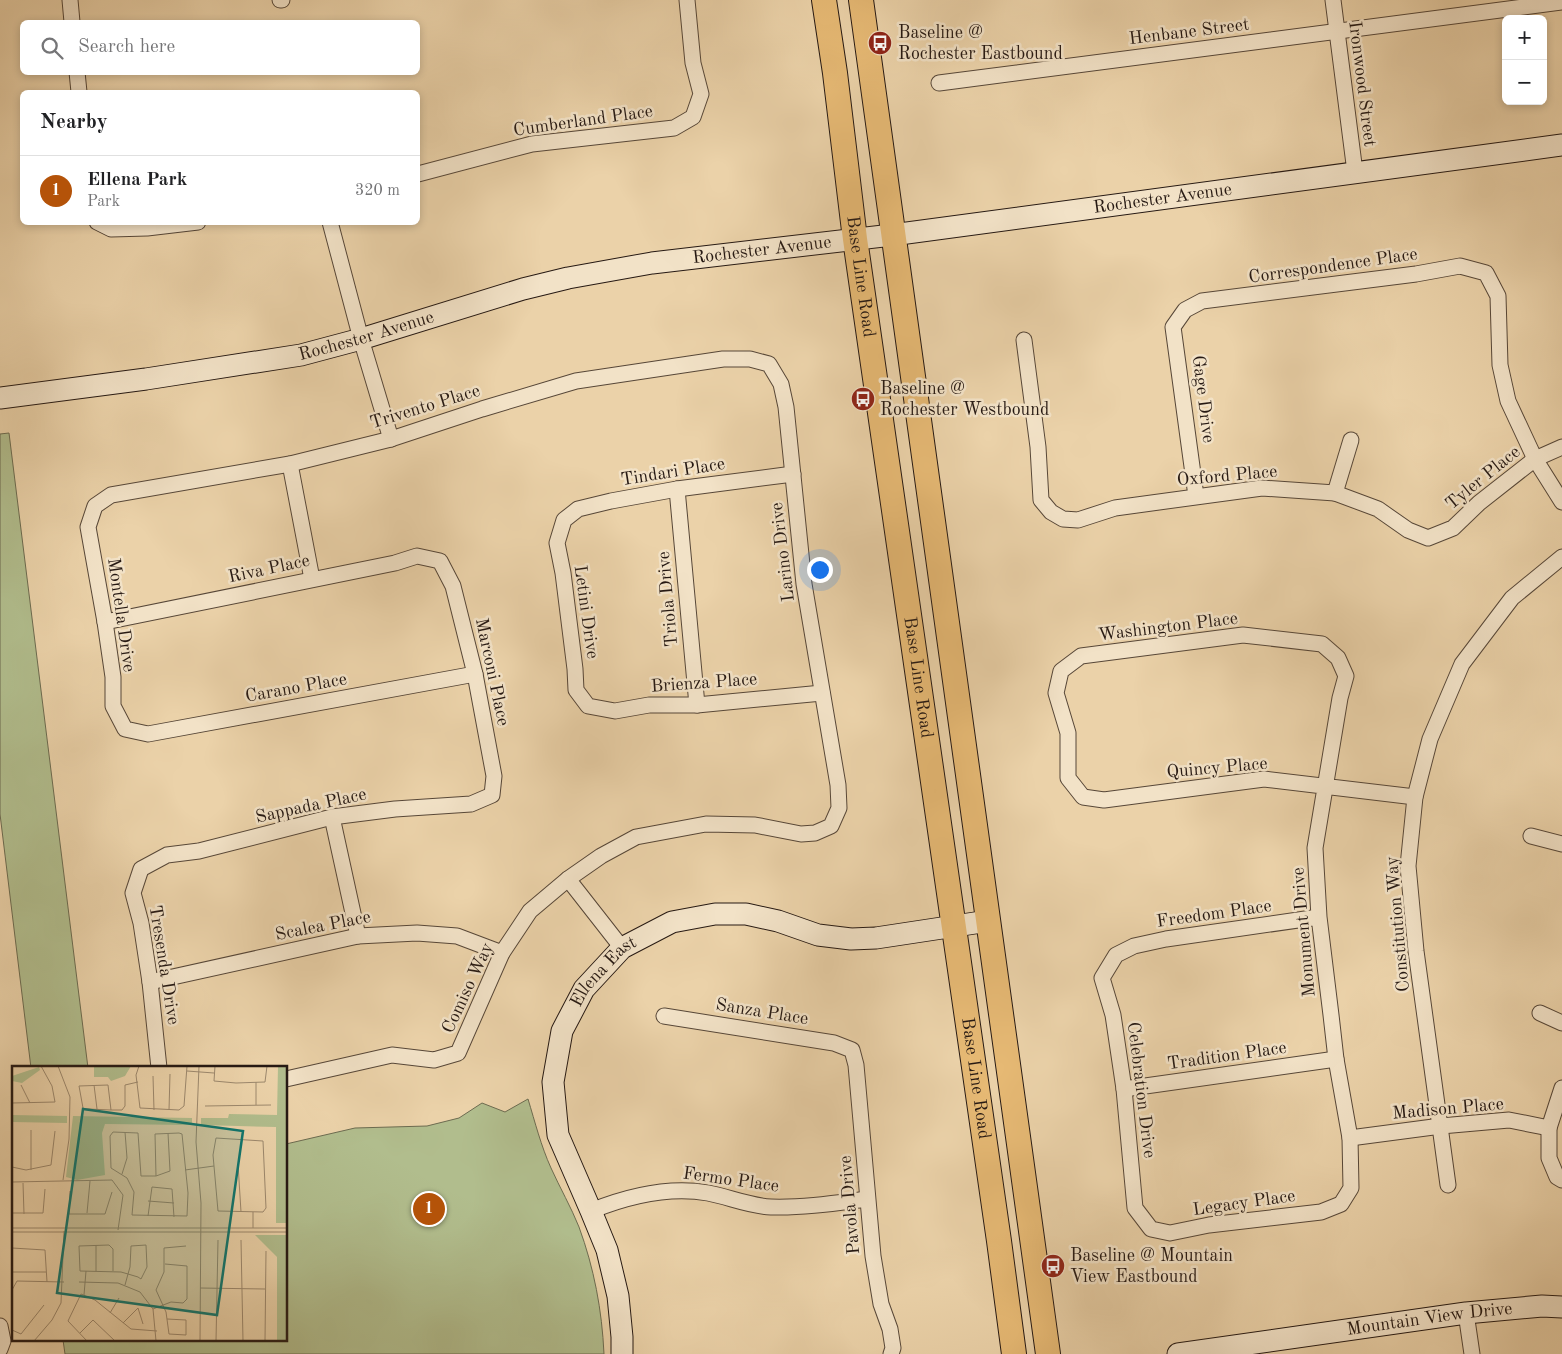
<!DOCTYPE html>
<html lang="en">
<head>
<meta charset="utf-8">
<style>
	body { margin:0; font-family:"Old Standard TT",serif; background:#f6f6f6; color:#202124 }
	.controls { position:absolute; right:15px; top:15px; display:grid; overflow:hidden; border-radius:8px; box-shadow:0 2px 8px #0003 }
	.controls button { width:45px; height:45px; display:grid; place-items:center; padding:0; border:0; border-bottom:1px solid #e0e0e0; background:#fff; color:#202124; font:25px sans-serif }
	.you { position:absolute; left:819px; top:569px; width:18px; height:18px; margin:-12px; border:4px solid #fff; border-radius:50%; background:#1a73e8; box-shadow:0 0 0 8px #1a73e833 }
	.badge { display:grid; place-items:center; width:32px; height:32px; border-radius:50%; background:#b45309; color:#fff; font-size:16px; font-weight:700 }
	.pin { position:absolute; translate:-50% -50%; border:2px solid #fff; box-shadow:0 1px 5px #0006 }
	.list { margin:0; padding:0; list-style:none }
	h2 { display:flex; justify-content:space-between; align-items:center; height:65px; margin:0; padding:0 20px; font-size:21px }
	h2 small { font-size:16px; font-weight:400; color:#757577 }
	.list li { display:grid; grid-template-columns:32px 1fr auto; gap:15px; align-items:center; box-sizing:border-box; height:70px; padding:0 20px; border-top:1px solid #e0e0e0 }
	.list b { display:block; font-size:19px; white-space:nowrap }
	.list p { margin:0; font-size:16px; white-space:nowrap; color:#757577 }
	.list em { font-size:16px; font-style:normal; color:#757577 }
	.icon { flex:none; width:28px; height:28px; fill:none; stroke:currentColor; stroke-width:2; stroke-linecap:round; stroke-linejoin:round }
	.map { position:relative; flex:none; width:1562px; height:1354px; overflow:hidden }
	.search { position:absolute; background:#fff; box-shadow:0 2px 8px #0003; left:20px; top:20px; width:400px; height:55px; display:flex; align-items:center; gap:12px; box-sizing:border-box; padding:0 18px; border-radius:8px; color:#757577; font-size:19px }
	.panel { position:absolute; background:#fff; box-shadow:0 2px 8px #0003; left:20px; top:90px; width:400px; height:135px; border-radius:8px }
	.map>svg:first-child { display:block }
	.green { fill:#b1bd8d; stroke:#6c6b50 }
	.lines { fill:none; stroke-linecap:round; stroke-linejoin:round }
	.street-casing { stroke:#574738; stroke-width:17 }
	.secondary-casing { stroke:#261913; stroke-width:23 }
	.primary-casing { stroke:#261913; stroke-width:26 }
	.street { stroke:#f2e2c7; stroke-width:15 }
	.secondary { stroke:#f2e2c7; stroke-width:21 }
	.primary { stroke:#e6b974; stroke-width:24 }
	.labels { text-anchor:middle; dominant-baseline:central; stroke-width:5; stroke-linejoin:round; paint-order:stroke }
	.street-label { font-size:18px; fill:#261913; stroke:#f2e2c7 }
	.poi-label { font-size:18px; fill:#261913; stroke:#f2e2c7; text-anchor:start }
	.inset-road { fill:none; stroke:#9c886d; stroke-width:1 }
	.view { fill:#0f766e; fill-opacity:0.15; stroke:#0f766e; stroke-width:2.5 }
	.inset-edge { fill:none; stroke:#261913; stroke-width:2.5 }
</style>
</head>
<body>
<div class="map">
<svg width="1562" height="1354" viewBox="0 0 1562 1354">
	<rect width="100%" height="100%" fill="#ebd2a9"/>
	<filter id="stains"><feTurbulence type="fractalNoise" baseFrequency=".004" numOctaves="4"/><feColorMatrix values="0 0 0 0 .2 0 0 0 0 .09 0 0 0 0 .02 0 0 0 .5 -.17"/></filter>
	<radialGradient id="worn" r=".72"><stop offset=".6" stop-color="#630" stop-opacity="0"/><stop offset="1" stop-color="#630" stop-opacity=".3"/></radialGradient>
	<g class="green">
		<polygon points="9,433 88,1068 31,1068 0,814 0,434"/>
		<path d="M528 1099C535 1122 541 1146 551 1168 560 1188 571 1207 579 1227 594 1268 602 1310 604 1354H65L63 1340H286V1144L355 1128 427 1126 459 1118 482 1103 505 1112Z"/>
	</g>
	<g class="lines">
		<g class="street-casing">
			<g id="street">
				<polyline points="70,0 72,22"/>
				<polyline points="280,0 282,0"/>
				<polyline points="1333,0 1355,172"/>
				<polyline points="77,72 79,92"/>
				<polyline points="939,83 1562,2"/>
				<polyline points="418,174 532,144 674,128 693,117 701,94 693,63 687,0"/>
				<polyline points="97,222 111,229 147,228 198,222"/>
				<polyline points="330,222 361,339 391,439"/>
				<polyline points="1024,340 1038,447 1041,500 1051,512 1063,519 1078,520 1115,508 1262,488 1335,493 1378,509 1408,530 1428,538 1453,528 1479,503 1535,459 1562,447"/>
				<polyline points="290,464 312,579"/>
				<polyline points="793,474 677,489 611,501 578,509 564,520 557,543 563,573 575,669 576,690 588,706 615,711 649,705 697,705 822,693"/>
				<polyline points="677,489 697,705"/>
				<polyline points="1335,493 1351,440"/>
				<polyline points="1196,496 1173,327 1185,310 1202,301 1416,274 1460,266 1486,273 1498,296 1500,365 1508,401 1535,459 1562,502"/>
				<polyline points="105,622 395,563 417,556 440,561 453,586 475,674 494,776 492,795 471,804 395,809 332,817 199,851 167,855 141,869 133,893 141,923 150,982 159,1068"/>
				<polyline points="332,817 358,936"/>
				<polyline points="1531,836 1562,844"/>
				<polyline points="568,879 622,948"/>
				<polyline points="1319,917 1166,939 1134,946 1116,955 1102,978 1113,1015 1124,1089 1135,1208 1151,1229 1170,1233 1209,1225 1321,1212 1341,1204 1351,1188 1350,1138 1336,1059 1331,1015 1319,917 1315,848 1340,698 1346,676 1338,658 1322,644 1243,635 1081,656 1061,671 1056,693 1068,733 1068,778 1083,797 1104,800 1264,779 1415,797"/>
				<polyline points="150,982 358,936 417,933 457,936 502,953"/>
				<polyline points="1540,1013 1562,1023"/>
				<polyline points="664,1016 834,1043 852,1050 856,1065 873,1256 881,1304 890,1329 893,1348 891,1354"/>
				<polyline points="286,1079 392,1055 434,1060 458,1053 502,953 530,911 568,879 601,856 636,837 706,824 755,825 801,834 815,833 831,826 839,808 838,785 804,584 786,407 781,384 769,364 750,359 723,359 576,381 482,409 391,439 290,464 111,495 95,506 88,527 105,622 113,677 113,706 125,729 148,734 475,674"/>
				<polyline points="1562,1088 1549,1128 1549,1158 1557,1177 1562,1180"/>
				<polyline points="1124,1089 1336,1059"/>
				<polyline points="1350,1138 1441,1126 1509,1120 1549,1128"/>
				<polyline points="1448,1185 1416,951 1408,866 1415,797 1430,739 1462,664 1512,598 1562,557"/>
				<path d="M591 1211C628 1196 668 1186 708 1193 729 1197 749 1206 771 1207 803 1208 836 1203 867 1199"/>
				<polyline points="1466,1313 1472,1354"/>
				<polyline points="0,1326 3,1341 0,1349"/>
			</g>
		</g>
		<g class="secondary-casing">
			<g id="secondary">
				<path id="s1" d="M0 398 146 379 301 355 361 339 523 289 568 278 652 263 892 235 1562 145"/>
				<path id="s2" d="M622 1354V1337L618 1296 607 1250 591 1211 558 1135 553 1082 562 1031 584 989 622 948 672 922 715 914H746L778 921 818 935 851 939 876 938 988 921"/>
				<path id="s3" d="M1178 1354 1466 1313 1542 1306 1562 1307"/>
			</g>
		</g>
		<g class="primary-casing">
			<g id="primary">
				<path id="s4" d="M824 0 835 73 855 239 999 1241 1014 1354"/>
				<polyline points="861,0 1048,1354"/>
			</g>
		</g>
		<use href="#street" class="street"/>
		<use href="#secondary" class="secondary"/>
		<use href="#primary" class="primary"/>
	</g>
	<defs>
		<g id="bus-disc" transform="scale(1.25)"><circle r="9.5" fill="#8f2418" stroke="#f2e2c7"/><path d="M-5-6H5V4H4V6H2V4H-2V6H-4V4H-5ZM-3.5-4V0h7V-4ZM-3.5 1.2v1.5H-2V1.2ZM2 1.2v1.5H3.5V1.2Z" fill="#fff"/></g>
	</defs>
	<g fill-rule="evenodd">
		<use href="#bus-disc" x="880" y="43"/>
		<use href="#bus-disc" x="863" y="399"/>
		<use href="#bus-disc" x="1053" y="1266"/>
	</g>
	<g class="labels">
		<g class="street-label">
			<text transform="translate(1189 32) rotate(-7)">Henbane Street</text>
			<text transform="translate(1362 84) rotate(83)">Ironwood Street</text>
			<text transform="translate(583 121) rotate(-8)">Cumberland Place</text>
			<text stroke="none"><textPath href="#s1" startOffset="1182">Rochester Avenue</textPath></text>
			<text stroke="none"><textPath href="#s1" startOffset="778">Rochester Avenue</textPath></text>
			<text transform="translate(1333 266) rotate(-8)">Correspondence Place</text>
			<text stroke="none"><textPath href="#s4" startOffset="279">Base Line Road</textPath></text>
			<text stroke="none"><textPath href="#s1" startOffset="372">Rochester Avenue</textPath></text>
			<text transform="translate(1203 399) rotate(83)">Gage Drive</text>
			<text transform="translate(425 407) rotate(-17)">Trivento Place</text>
			<text transform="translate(673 472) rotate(-9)">Tindari Place</text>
			<text transform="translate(1227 476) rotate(-5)">Oxford Place</text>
			<text transform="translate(1483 478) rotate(-39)">Tyler Place</text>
			<text transform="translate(783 552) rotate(-97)">Larino Drive</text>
			<text transform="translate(269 569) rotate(-12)">Riva Place</text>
			<text transform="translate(668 599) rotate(-95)">Triola Drive</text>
			<text transform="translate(586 612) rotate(82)">Letini Drive</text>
			<text transform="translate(121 615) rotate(82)">Montella Drive</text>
			<text transform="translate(1168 627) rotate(-7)">Washington Place</text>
			<text transform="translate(492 672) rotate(78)">Marconi Place</text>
			<text stroke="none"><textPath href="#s4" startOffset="684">Base Line Road</textPath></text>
			<text transform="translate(704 683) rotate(-4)">Brienza Place</text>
			<text transform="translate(296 688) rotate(-10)">Carano Place</text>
			<text transform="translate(1217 768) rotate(-5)">Quincy Place</text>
			<text transform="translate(311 806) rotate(-12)">Sappada Place</text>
			<text transform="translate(1214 914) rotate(-8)">Freedom Place</text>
			<text transform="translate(1398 924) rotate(-95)">Constitution Way</text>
			<text transform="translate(323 926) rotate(-11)">Scalea Place</text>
			<text transform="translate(1304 932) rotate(-95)">Monument Drive</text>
			<text transform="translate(164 965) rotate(81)">Tresenda Drive</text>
			<text stroke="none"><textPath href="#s2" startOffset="409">Ellena East</textPath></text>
			<text transform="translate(468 988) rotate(-65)">Comiso Way</text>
			<text transform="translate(762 1012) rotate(9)">Sanza Place</text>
			<text transform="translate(1227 1056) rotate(-8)">Tradition Place</text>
			<text stroke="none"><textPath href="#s4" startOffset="1089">Base Line Road</textPath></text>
			<text transform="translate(1141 1090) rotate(83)">Celebration Drive</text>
			<text transform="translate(1448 1109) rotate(-5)">Madison Place</text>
			<text transform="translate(731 1180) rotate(8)">Fermo Place</text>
			<text transform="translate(1244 1203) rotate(-8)">Legacy Place</text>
			<text transform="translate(850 1205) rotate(-95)">Pavola Drive</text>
			<text stroke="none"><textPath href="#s3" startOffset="254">Mountain View Drive</textPath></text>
		</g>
		<g class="poi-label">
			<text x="898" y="33">Baseline @<tspan x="898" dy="21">Rochester Eastbound</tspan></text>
			<text x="880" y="389">Baseline @<tspan x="880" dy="21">Rochester Westbound</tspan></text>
			<text x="1070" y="1256">Baseline @ Mountain<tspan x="1070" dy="21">View Eastbound</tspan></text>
		</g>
	</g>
	<g transform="translate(12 1066)">
		<rect width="275" height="275" fill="#ebd2a9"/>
		<path d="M82 0H119L113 10 99 15 96 11H82ZM266 0H275V157H264V61L189 59V52H216L217 48 265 49ZM27 1 28 4 10 17 0 15V10ZM0 49 55 50V57L0 56ZM61 50 180 52V59L93 58 90 67 93 109 65 114 54 111ZM243 169H275V275H265V191Z" fill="#b1bd8d"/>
		<path class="inset-road" d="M46 0 58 31 57 73 51 114M127 0 124 9 128 42 167 44 172 40 175 0M187 0 184 76 189 137 188 275M203 0 202 15 224 17 253 16 255 0M175 5 202 7M141 10 142 44M9 19 18 37M82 19 85 43M0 37 43 36 40 20 29 0M244 39V16M193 40 259 39M99 44 96 19 67 20 71 42 73 43H76L99 44H110L113 40V19L126 16M157 44 158 8M204 72 251 75 254 142 251 146 206 145 201 89ZM226 98 229 146M0 101 14 104 39 99 43 65M19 104V64M173 104 202 100M110 108 115 92 113 66M144 110 143 68 167 67 170 68 176 127 175 150 120 149 122 126 115 112 99 102 98 70 101 66 126 67 129 110H144L158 105 156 67M0 116 100 114 111 129 106 164M11 117 12 148M58 125 57 148H93L100 126M136 135 162 137M241 146V162M0 147H31L33 123M75 147 78 115M136 150 140 121 160 123 162 151M0 162H275M0 166H275M229 174 231 275M84 179V205M0 182 33 184 35 216M101 205V183L97 179 67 180 68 205 109 206 116 208 126 211 129 213 135 201 134 179 119 180 118 201 116 208 113 219M0 206H34M67 216 106 217 128 226 141 243 144 275M188 222 253 223M0 224 5 215 52 216M72 229 74 205M141 243 159 236 171 237 175 233V200L153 198M98 247 107 232M155 253 174 254V269L157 268 154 246 144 224 152 206V182L174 180M111 257 126 242 131 258M0 264 9 268 32 239M68 267 81 254 103 275M22 275 40 254 49 237 52 165M75 275 56 255 69 228 83 234 119 263 145 265M204 275 206 174M253 275 254 185"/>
		<path class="view" d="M71 43 231 65 205 249 45 227Z"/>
		<rect width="275" height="275" class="inset-edge"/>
	</g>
	<rect width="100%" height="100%" filter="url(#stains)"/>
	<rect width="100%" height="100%" fill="url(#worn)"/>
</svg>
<div class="controls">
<button>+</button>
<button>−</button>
</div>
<div class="you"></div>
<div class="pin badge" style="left:429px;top:1209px">1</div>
<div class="search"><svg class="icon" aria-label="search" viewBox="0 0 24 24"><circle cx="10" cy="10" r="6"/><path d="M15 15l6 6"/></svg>Search here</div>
<section class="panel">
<h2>Nearby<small></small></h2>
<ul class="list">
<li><span class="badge">1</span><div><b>Ellena Park</b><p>Park</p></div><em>320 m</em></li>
</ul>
</section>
</div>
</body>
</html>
